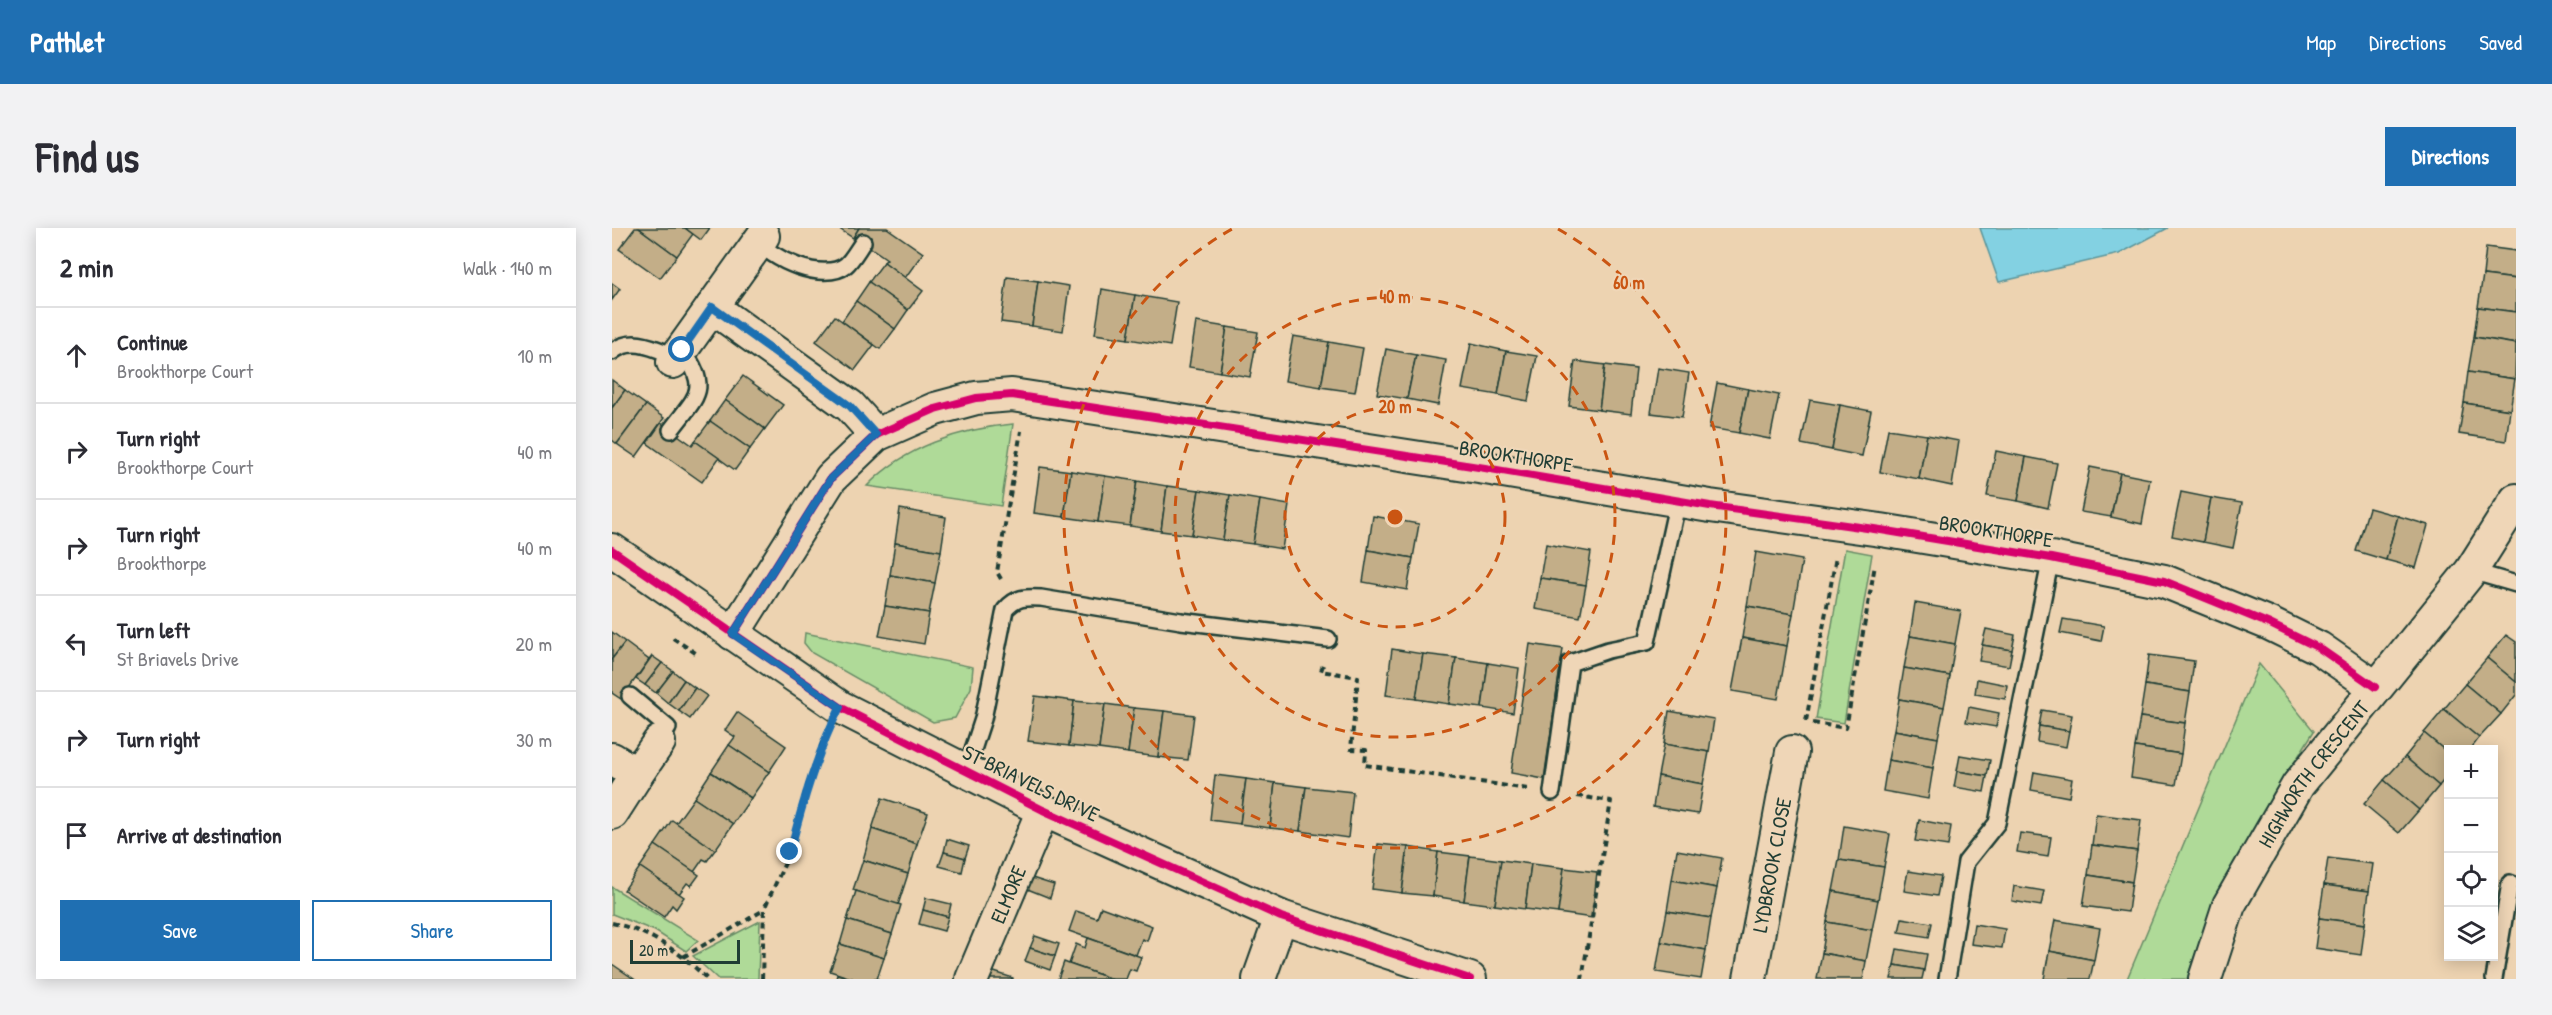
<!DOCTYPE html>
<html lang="en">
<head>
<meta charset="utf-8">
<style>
	body { margin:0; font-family:"Patrick Hand",sans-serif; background:#f2f2f3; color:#2b2b33 }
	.controls { position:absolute; right:18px; bottom:18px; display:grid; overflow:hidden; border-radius:0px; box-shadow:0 3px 15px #0003 }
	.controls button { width:54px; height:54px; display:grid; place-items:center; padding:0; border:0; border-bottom:2px solid #e1e1e2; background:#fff; color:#2b2b33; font:30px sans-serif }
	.scale { position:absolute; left:18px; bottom:15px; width:110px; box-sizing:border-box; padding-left:6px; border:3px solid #1f3d34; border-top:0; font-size:16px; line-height:21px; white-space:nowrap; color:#1f3d34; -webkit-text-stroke:4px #efd6b7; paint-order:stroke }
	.stop { position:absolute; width:18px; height:18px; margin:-14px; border:4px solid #1f6fb2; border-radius:50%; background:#fff }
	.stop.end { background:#1f6fb2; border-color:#fff; box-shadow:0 2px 6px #0008 }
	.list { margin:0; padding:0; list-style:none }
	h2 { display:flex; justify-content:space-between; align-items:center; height:78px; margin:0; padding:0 24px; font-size:26px }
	h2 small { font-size:20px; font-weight:400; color:#7c7c81 }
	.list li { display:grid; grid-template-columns:39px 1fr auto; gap:18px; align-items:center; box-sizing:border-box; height:96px; padding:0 24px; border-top:2px solid #e1e1e2 }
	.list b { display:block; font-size:22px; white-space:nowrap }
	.list p { margin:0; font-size:20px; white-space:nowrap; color:#7c7c81 }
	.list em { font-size:20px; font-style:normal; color:#7c7c81 }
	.actions { display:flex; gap:12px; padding:18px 24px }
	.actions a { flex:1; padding:14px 0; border:2px solid #1f6fb2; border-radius:0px; text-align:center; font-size:21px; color:#1f6fb2 }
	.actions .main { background:#1f6fb2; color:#fff }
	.icon { flex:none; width:33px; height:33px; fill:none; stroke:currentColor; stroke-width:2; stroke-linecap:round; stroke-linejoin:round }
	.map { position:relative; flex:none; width:1904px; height:751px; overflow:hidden; border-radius:0px }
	header { display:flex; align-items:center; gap:36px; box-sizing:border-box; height:84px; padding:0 30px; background:#1f6fb2; color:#fff }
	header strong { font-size:28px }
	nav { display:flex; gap:33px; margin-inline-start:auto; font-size:21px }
	.intro { display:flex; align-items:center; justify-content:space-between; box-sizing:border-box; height:144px; padding:0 36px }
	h1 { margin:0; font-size:42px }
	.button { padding:15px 27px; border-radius:0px; background:#1f6fb2; color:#fff; font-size:21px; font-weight:700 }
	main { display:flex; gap:36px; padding:0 36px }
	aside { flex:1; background:#fff; border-radius:0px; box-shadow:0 3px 15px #0003 }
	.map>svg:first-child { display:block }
	.green { fill:#afda98; stroke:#678c66; stroke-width:1.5 }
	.water { fill:#83d1e2; stroke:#5b969c; stroke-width:1.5 }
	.building { fill:#c3ae88; stroke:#1f3d34; stroke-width:1.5 }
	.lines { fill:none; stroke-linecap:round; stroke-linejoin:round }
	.lane-casing { stroke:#1f3d34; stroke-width:20 }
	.street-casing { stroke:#1f3d34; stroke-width:36 }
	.path { stroke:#1f3d34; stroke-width:4; stroke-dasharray:6 4.5; stroke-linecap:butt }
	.lane { stroke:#efd6b7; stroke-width:15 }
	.street { stroke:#efd6b7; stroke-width:32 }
	.cycleway-casing { stroke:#efd6b7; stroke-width:11 }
	.cycleway { stroke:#d6006c; stroke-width:8 }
	.route { stroke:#1f6fb2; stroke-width:8 }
	.ring { fill:none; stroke:#ca5512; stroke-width:3; stroke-dasharray:10 8 }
	.labels { text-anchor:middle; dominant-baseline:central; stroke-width:4.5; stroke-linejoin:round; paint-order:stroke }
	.street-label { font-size:21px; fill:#1f3d34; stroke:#efd6b7 }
	.centre { fill:#ca5512; stroke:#efd6b7; stroke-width:3 }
	.ring-label { font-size:18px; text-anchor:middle; font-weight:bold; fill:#ca5512; stroke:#efd6b7; stroke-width:4.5; stroke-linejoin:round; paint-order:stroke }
</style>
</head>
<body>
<header>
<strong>Pathlet</strong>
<nav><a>Map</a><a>Directions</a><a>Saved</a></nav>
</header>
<div class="intro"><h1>Find us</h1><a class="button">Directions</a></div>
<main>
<aside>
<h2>2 min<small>Walk · 140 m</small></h2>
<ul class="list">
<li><svg class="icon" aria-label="ahead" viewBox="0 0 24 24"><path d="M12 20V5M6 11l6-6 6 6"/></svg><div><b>Continue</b><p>Brookthorpe Court</p></div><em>10 m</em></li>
<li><svg class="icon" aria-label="right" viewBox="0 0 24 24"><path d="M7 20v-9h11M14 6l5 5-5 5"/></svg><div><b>Turn right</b><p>Brookthorpe Court</p></div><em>40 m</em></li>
<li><svg class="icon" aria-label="right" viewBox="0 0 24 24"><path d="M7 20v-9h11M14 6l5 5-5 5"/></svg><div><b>Turn right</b><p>Brookthorpe</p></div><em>40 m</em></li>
<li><svg class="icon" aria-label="left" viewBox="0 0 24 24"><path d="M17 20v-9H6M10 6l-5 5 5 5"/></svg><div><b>Turn left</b><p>St Briavels Drive</p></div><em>20 m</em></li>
<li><svg class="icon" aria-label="right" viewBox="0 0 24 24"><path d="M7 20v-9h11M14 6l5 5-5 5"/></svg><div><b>Turn right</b></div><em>30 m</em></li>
<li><svg class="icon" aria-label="arrive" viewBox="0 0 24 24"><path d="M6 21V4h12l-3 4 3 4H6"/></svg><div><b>Arrive at destination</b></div></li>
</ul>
<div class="actions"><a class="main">Save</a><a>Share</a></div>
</aside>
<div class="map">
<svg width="1904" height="751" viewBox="0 0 1904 751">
	<rect width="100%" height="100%" fill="#edd3b1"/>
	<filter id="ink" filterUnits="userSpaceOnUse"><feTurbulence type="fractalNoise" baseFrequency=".0167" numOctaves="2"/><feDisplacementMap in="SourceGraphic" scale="12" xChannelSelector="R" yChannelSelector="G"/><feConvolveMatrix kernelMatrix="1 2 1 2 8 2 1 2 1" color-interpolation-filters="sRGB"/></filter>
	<g filter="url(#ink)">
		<g class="green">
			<path d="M401 196 389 278 255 258C293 219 347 201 401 196Z"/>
			<polygon points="1233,321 1260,326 1232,495 1204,491"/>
			<polygon points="193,405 361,439 359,460 343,490 321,494 200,425 192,415"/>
			<path d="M1647 436 1702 503C1653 582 1602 661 1575 751H1515Z"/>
			<polygon points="0,659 86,712 74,723 43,703 0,686"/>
			<polygon points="148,693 146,751 106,751 81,728"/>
		</g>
		<polygon class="water" points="1368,0 1556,0 1507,26 1387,54"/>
		<g class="building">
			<polygon points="23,0 27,0 65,28 48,50 7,21"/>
			<polygon points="27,0 73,0 81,6 65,28"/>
			<polygon points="73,0 98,0 89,12"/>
			<polygon points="226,0 247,0 241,10"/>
			<polygon points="247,0 275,0 311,25 293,50 272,34 275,31 242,8"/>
			<polygon points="1874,19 1904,23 1904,51 1871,47"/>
			<polygon points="272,34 311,63 296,82 257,54"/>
			<polygon points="1871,47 1904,51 1904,84 1866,79"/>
			<polygon points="395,49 426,53 420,98 389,94"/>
			<polygon points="426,53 457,58 451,103 420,98"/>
			<polygon points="257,54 296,82 283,101 244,73"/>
			<polygon points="0,55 8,61 0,72"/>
			<polygon points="490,61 523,67 516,111 483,106"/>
			<polygon points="523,67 565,74 558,118 516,111"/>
			<polygon points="244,73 283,101 268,121 230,93"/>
			<polygon points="1866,79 1904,84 1904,116 1862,109"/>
			<polygon points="223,88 262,117 243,142 204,113"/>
			<polygon points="584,94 615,99 608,144 577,139"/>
			<polygon points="615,99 646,104 638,149 608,144"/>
			<polygon points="681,108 717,114 709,159 673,153"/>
			<polygon points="1862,109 1904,116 1903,151 1856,144"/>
			<polygon points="717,114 751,120 743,164 709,159"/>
			<polygon points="859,115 894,123 886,167 850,161"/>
			<polygon points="774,121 804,127 795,171 765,166"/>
			<polygon points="894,123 925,128 916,173 886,167"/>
			<polygon points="804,127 834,132 826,177 795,171"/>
			<polygon points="963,133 993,137 987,182 957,178"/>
			<polygon points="993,137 1024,141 1019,186 987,182"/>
			<polygon points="1046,140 1077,145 1070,189 1039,185"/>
			<polygon points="1856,144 1903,151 1898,182 1852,175"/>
			<polygon points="131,148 171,177 153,201 113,172"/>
			<polygon points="0,152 13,162 0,180"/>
			<polygon points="1105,155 1136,161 1127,205 1097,200"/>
			<polygon points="1136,161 1167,167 1158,211 1127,205"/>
			<polygon points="13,162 34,177 5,216 0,212 0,180"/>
			<polygon points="113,172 153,201 138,221 98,193"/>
			<polygon points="1198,172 1228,177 1220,222 1189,216"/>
			<polygon points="1852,175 1898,182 1894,213 1847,206"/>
			<polygon points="34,177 52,190 24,229 5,216"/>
			<polygon points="1228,177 1259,183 1250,228 1220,222"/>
			<polygon points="98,193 138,221 123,242 83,213"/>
			<polygon points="49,195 80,217 83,213 107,230 90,254 35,215"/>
			<polygon points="1276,201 1315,207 1307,251 1268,244"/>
			<polygon points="1315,207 1347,213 1340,258 1307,251"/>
			<polygon points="1384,223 1414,229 1406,273 1375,268"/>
			<polygon points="1414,229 1445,235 1436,280 1406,273"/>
			<polygon points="428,239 459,243 452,289 422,285"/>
			<polygon points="1478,239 1508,245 1499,289 1469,284"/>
			<polygon points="459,243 493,248 486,294 452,289"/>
			<polygon points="1508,245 1538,251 1530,296 1499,289"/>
			<polygon points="493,248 525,253 518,298 486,294"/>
			<polygon points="525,253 555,258 549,303 518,298"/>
			<polygon points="555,258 587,262 580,307 549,303"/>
			<polygon points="587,262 618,267 611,312 580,307"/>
			<polygon points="1569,264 1599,270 1591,314 1560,308"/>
			<polygon points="618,267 648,272 641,316 611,312"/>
			<polygon points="1599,270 1630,275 1621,320 1591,314"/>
			<polygon points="648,272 677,277 670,321 641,316"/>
			<polygon points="1757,280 1786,288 1774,332 1744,323"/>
			<polygon points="288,281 334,289 329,323 283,315"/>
			<polygon points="761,288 807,296 801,330 756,322"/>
			<polygon points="1786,288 1816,297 1804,340 1774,332"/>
			<polygon points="283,315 329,323 323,355 278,347"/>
			<polygon points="934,316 979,324 974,357 928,350"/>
			<polygon points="756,322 801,330 795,362 751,354"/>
			<polygon points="1144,324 1190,332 1181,386 1135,378"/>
			<polygon points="278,347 323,355 317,385 273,378"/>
			<polygon points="928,350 974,357 968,389 923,381"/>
			<polygon points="1303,375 1349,383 1343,416 1298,408"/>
			<polygon points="273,378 317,385 312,416 267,408"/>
			<polygon points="1135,378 1181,386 1175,418 1130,410"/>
			<polygon points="1451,391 1492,398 1489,413 1448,405"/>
			<polygon points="1374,401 1403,407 1400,422 1370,417"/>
			<polygon points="0,404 13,414 0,431"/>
			<polygon points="1894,407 1904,414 1904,454 1875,430"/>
			<polygon points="1298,408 1343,416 1338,448 1292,440"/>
			<polygon points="1130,410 1175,418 1166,471 1120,463"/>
			<polygon points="13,414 37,432 9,471 0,465 0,431"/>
			<polygon points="918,416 951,421 932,551 899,545"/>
			<polygon points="1370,417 1400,422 1397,438 1367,433"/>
			<polygon points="780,421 811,426 804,471 774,467"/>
			<polygon points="811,426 844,430 837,476 804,471"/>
			<polygon points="1537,427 1582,433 1578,464 1533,457"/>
			<polygon points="40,428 50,435 33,457 24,451"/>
			<polygon points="844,430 876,435 870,480 837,476"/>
			<polygon points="1875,430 1904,454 1904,467 1889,486 1853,456"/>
			<polygon points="50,435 61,443 44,465 33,457"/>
			<polygon points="876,435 907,440 901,485 870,480"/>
			<polygon points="1292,440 1338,448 1332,479 1287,471"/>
			<polygon points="61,443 72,452 56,475 44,465"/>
			<polygon points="1365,451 1395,457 1393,471 1363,466"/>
			<polygon points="72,452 83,460 67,483 56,475"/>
			<polygon points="1853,456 1889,486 1867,510 1832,481"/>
			<polygon points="1533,457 1578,464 1573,495 1528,489"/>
			<polygon points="83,460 95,468 78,491 67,483"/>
			<polygon points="423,468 462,473 457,518 416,513"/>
			<polygon points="1287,471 1332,479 1326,510 1282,502"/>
			<polygon points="462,473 493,476 487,521 457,518"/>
			<polygon points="493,476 522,480 516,525 487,521"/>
			<polygon points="1357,479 1387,485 1384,499 1354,494"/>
			<polygon points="522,480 552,483 546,529 516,525"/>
			<polygon points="1832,481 1867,510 1858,522 1836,522 1836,525 1812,505"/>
			<polygon points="1430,482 1460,487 1457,503 1427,498"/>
			<polygon points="552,483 582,487 576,532 546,529"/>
			<polygon points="1057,483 1102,491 1097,524 1052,516"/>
			<polygon points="125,484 174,518 157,544 117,517 123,509 113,502"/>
			<polygon points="1528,489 1573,495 1569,526 1523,519"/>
			<polygon points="1427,498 1457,503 1454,519 1425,514"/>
			<polygon points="1282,502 1326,510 1321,540 1276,532"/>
			<polygon points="1812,505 1836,525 1836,547 1827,558 1793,529"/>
			<polygon points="1052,516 1097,524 1091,556 1046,548"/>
			<polygon points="117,517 157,544 139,570 99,544"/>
			<polygon points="1523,519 1569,526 1564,557 1519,550"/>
			<polygon points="1348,527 1378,532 1375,548 1345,543"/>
			<polygon points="1793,529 1827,558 1807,582 1772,552"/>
			<polygon points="1276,532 1321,540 1316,571 1271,563"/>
			<polygon points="1345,543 1375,548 1372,564 1342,559"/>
			<polygon points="99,544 139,570 121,596 82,570"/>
			<polygon points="1422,544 1460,551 1457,569 1419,562"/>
			<polygon points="603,547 634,551 628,596 598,592"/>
			<polygon points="1046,548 1091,556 1086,586 1041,579"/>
			<polygon points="634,551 663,555 658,600 628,596"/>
			<polygon points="1772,552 1807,582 1787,605 1752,576"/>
			<polygon points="663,555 694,559 688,603 658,600"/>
			<polygon points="694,559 741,564 736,610 688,603"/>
			<polygon points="82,570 121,596 103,622 64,595"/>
			<polygon points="270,570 316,585 305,616 260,601"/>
			<polygon points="1484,586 1529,592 1525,623 1480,617"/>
			<polygon points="60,592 103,622 95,633 91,631 82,644 43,617"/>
			<polygon points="1307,592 1339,598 1336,618 1303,613"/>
			<polygon points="1232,598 1278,606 1272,639 1227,632"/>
			<polygon points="260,601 305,616 296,646 251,632"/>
			<polygon points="1408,605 1439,609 1436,629 1405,624"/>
			<polygon points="335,611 357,618 353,630 332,624"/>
			<polygon points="766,616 796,619 790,665 760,661"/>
			<polygon points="43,617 87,647 79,658 75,655 67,666 28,639"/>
			<polygon points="1480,617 1525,623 1520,654 1476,647"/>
			<polygon points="796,619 826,624 821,668 790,665"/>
			<polygon points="1065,622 1110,630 1105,660 1060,652"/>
			<polygon points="332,624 353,630 350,644 327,638"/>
			<polygon points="826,624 858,628 852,673 821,668"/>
			<polygon points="858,628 889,632 883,677 852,673"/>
			<polygon points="1716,630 1761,636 1757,663 1712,657"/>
			<polygon points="251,632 296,646 286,677 241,662"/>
			<polygon points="889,632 919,636 913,681 883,677"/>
			<polygon points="1227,632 1272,639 1266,672 1221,663"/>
			<polygon points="919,636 952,640 946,685 913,681"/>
			<polygon points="28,639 72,669 64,681 60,677 52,689 12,662"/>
			<polygon points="952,640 985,644 980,690 946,685"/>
			<polygon points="1296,643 1329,648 1325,668 1292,663"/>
			<polygon points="1476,647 1520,654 1516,684 1471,678"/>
			<polygon points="417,649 442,657 438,670 413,660"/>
			<polygon points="1060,652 1105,660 1099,690 1055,683"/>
			<polygon points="1712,657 1757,663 1753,696 1707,690"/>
			<polygon points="1402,658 1432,663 1429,678 1400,673"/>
			<polygon points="244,663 289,677 280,706 235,692"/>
			<polygon points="1221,663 1266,672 1260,702 1215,694"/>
			<polygon points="314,670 339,676 336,689 311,682"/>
			<polygon points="489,679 540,698 535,713 530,711 524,727 457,703 464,683 485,690"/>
			<polygon points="311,682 336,689 332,703 307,696"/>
			<polygon points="1055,683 1099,690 1094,722 1049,714"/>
			<polygon points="1290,690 1320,695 1317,709 1287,704"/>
			<polygon points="1707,690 1753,696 1749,727 1703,720"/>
			<polygon points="235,692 280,706 272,730 228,716"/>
			<polygon points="1443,692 1488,700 1482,732 1437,723"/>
			<polygon points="1215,694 1260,702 1254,733 1210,725"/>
			<polygon points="1362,696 1393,701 1390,720 1359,716"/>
			<polygon points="423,708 447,716 443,728 418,720"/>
			<polygon points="476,710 529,729 524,743 518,741 514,751 500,751 457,736 464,716 473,720"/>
			<polygon points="1049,714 1094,722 1089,751 1044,744"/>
			<polygon points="228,716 272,730 265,751 242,751 218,743"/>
			<polygon points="418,720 443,728 438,742 413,733"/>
			<polygon points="1285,721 1315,726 1312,742 1282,737"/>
			<polygon points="1437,723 1482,732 1478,751 1432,751"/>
			<polygon points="1210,725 1254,733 1251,751 1205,751"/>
			<polygon points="452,734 457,736 500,751 446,751"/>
			<polygon points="0,736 22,751 0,751"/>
			<polygon points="1282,737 1312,742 1310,751 1279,751"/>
			<polygon points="376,742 401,750 401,751 373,751"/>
			<polygon points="225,746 242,751 224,751"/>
		</g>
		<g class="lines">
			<g class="lane-casing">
				<g id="lane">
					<path d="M145 11C157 31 212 55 234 37 240 32 246 21 251 14"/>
					<path d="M0 124C20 107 44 121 65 129"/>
					<path d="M59 202C86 166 98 162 70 121"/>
					<polyline points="1859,343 1904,356"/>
					<polyline points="18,468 56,500 47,514"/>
					<path d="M354 543 371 491 393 382C404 369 413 369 429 370L569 393 716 411"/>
					<polyline points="940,564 958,435 996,422 1035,414 1066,272"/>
					<polyline points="1335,751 1354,634 1385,595 1439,330"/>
					<polyline points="1882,751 1898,655"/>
				</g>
			</g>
			<g class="street-casing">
				<g id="street">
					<polyline points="100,79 238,178 264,207"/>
					<polyline points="61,134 151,8"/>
					<polyline points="0,322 228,479 431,582 669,689 858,751"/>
					<polyline points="121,406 219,250 264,207 323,181 364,170 400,167 873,240 1098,278 1269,302 1439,330 1552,353 1658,396 1707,420 1763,459"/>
					<polyline points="0,531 25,546 0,585"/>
					<polyline points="25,546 47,514"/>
					<path id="s1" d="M360 751 431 582"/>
					<polyline points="647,751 669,689"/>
					<path id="s2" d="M1138 751 1180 524"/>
					<path id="s3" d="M1593 751 1617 677 1686 557 1859 343 1904 272"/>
				</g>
			</g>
			<g class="path">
				<polyline points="389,351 385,344 409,203"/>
				<polyline points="61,410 85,426"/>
				<polyline points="711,437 709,443 746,449 739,521 754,522 753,537 916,561"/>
				<polyline points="1194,493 1224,329"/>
				<polyline points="1201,495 1234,500 1263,337"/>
				<polyline points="965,568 999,573 970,751"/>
				<path d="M0 695C37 703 69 724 95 751"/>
				<polyline points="71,729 152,682"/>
				<polyline points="150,751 152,681 178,624 194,563 212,510"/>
			</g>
			<use href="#lane" class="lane"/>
			<use href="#street" class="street"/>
			<g class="cycleway-casing">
				<g id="cycleway">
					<polyline points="0,322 228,479 431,582 669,689 858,751"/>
					<polyline points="121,406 219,250 264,207 323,181 364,170 400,167 873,240 1098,278 1269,302 1439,330 1552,353 1658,396 1707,420 1763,459"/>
				</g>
			</g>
			<use href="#cycleway" class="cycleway"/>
		</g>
	</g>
	<g class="lines" filter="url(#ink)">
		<path class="route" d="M70 122 100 79 238 178 264 207 219 250 121 406 228 479C205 525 191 573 178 624"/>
	</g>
	<g class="ring">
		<circle cx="783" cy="289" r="110"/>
		<circle cx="783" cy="289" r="220"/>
		<path d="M946 1A331 331 0 1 1 620 1"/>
	</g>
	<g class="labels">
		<g class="street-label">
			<text transform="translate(904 228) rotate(9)">BROOKTHORPE</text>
			<text transform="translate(1384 303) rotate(9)">BROOKTHORPE</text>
			<text stroke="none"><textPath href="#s3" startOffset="234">HIGHWORTH CRESCENT</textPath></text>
			<text transform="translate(419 555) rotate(26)">ST BRIAVELS DRIVE</text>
			<text stroke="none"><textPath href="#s2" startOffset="116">LYDBROOK CLOSE</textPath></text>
			<text stroke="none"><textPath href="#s1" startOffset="92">ELMORE</textPath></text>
		</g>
	</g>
	<circle cx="783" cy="289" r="9" class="centre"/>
	<g class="ring-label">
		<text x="1017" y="61">60 m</text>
		<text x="783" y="75">40 m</text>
		<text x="783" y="185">20 m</text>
	</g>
</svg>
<div class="controls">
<button>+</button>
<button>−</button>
<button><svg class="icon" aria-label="locate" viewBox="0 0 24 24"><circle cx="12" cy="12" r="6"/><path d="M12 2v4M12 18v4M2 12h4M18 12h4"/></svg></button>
<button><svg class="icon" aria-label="layers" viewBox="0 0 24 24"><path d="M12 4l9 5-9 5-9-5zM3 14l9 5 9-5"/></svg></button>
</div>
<div class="scale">20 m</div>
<div class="stop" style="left:70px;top:122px"></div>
<div class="stop end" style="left:178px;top:624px"></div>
</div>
</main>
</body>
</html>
